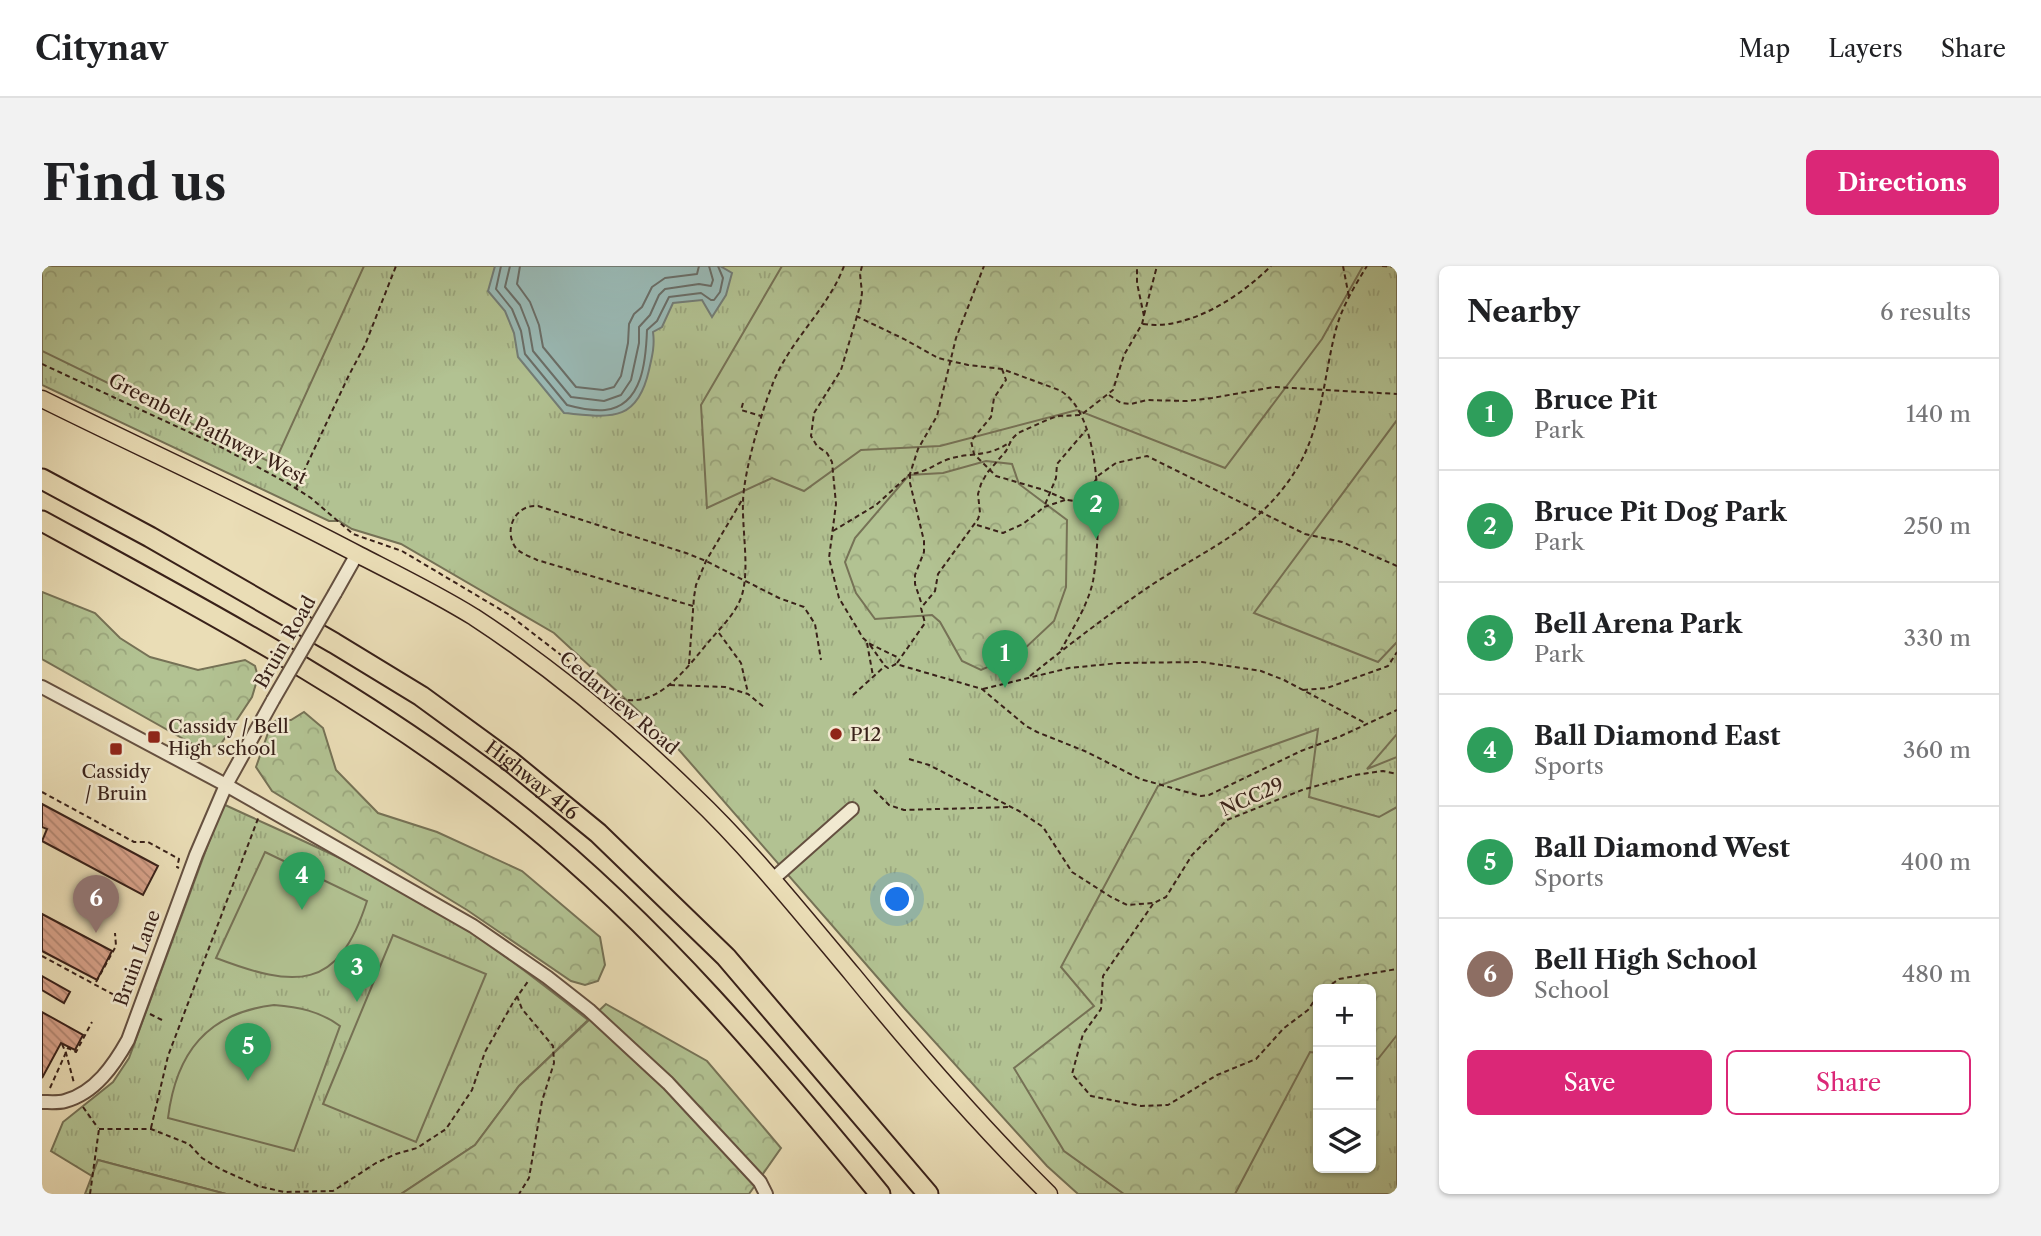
<!DOCTYPE html>
<html lang="en">
<head>
<meta charset="utf-8">
<style>
	body { margin:0; font-family:"Libre Caslon Text",serif; background:#f2f2f2; color:#202124 }
	.controls { position:absolute; right:21px; bottom:21px; display:grid; overflow:hidden; border-radius:10px; box-shadow:0 2px 5px #0004 }
	.controls button { width:63px; height:63px; display:grid; place-items:center; padding:0; border:0; border-bottom:2px solid #e0e0e0; background:#fff; color:#202124; font:35px sans-serif }
	.you { position:absolute; left:856px; top:634px; width:24px; height:24px; margin:-18px; border:5px solid #fff; border-radius:50%; background:#1a73e8; box-shadow:0 0 0 10px #1a73e833 }
	.badge { display:grid; place-items:center; width:46px; height:46px; border-radius:50%; background:#db2777; color:#fff; font-size:23px; font-weight:700 }
	.pin { position:absolute; translate:-50% -58px; filter:drop-shadow(0 2px 4px #0008) }
	.pin::after { content:''; position:absolute; top:37px; width:24px; height:21px; background:inherit; clip-path:polygon(0 0,100% 0,50% 100%) }
	.list { margin:0; padding:0; list-style:none }
	h2 { display:flex; justify-content:space-between; align-items:center; height:91px; margin:0; padding:0 28px; font-size:30px }
	h2 small { font-size:23px; font-weight:400; color:#757577 }
	.list li { display:grid; grid-template-columns:46px 1fr auto; gap:21px; align-items:center; box-sizing:border-box; height:112px; padding:0 28px; border-top:2px solid #e0e0e0 }
	.list b { display:block; font-size:26px; white-space:nowrap }
	.list p { margin:0; font-size:23px; white-space:nowrap; color:#757577 }
	.list em { font-size:23px; font-style:normal; color:#757577 }
	.actions { display:flex; gap:14px; padding:21px 28px }
	.actions a { flex:1; padding:16px 0; border:2px solid #db2777; border-radius:10px; text-align:center; font-size:24px; color:#db2777 }
	.actions .main { background:#db2777; color:#fff }
	.icon { flex:none; width:38px; height:38px; fill:none; stroke:currentColor; stroke-width:2; stroke-linecap:round; stroke-linejoin:round }
	.map { position:relative; flex:none; width:1355px; height:928px; overflow:hidden; border-radius:10px }
	header { display:flex; align-items:center; gap:42px; box-sizing:border-box; height:98px; padding:0 35px; background:#fff; border-bottom:2px solid #e0e0e0 }
	header strong { font-size:33px }
	nav { display:flex; gap:38px; margin-inline-start:auto; font-size:24px }
	.intro { display:flex; align-items:center; justify-content:space-between; box-sizing:border-box; height:168px; padding:0 42px }
	h1 { margin:0; font-size:49px }
	.button { padding:18px 32px; border-radius:10px; background:#db2777; color:#fff; font-size:24px; font-weight:700 }
	main { display:flex; gap:42px; padding:0 42px }
	aside { flex:1; background:#fff; border-radius:10px; box-shadow:0 2px 5px #0004 }
	.map>svg:first-child { display:block }
	.grass { fill:url(#grass-tufts); stroke:#767256; stroke-width:2; fill-rule:evenodd }
	.forest { fill:url(#forest-crowns); stroke:#767256; stroke-width:2 }
	.pitch { fill:#b2c292; stroke:#767256; stroke-width:2 }
	.water { fill:#9abab6; stroke:#737d77; stroke-width:2 }
	.lines { fill:none; stroke-linecap:round; stroke-linejoin:round }
	.shore { stroke:#6a6e68; stroke-width:2 }
	.building { fill:url(#building-back-hatch); stroke:#392119; stroke-width:2 }
	.minor-casing { stroke:#655040; stroke-width:16 }
	.major-casing { stroke:#392119; stroke-width:19 }
	.highway-casing { stroke:#392119; stroke-width:23 }
	.path { stroke:#392119; stroke-width:2; stroke-dasharray:5 3.5; stroke-linecap:butt }
	.minor { stroke:#f1e9d0; stroke-width:12 }
	.major { stroke:#eaddb6; stroke-width:16 }
	.highway { stroke:#eaddb6; stroke-width:19 }
	.minor-bridge-casing { stroke:#655040; stroke-width:16; stroke-linecap:butt }
	.minor-bridge { stroke:#f1e9d0; stroke-width:12 }
	.poi-dot { fill:#8f2418; stroke:#f1e9d0; stroke-width:2.5 }
	.labels { text-anchor:middle; dominant-baseline:central; stroke-width:5; stroke-linejoin:round; paint-order:stroke }
	.street-label { font-size:19px; fill:#392119; stroke:#f1e9d0 }
	.poi-label { font-size:19px; fill:#392119; stroke:#f1e9d0; text-anchor:start }
</style>
</head>
<body>
<header>
<strong>Citynav</strong>
<nav><a>Map</a><a>Layers</a><a>Share</a></nav>
</header>
<div class="intro"><h1>Find us</h1><a class="button">Directions</a></div>
<main>
<div class="map">
<svg width="1355" height="928" viewBox="0 0 1355 928">
	<defs>
		<pattern id="grass-tufts" width="24" height="20" patternUnits="userSpaceOnUse" patternTransform="scale(1.75)"><rect width="24" height="20" fill="#b2c292"/><path d="M3 7l-1-3M5 7V3M7 7l1-3M15 17l-1-3M17 17v-4M19 17l1-3" fill="none" stroke="#9aa67d"/></pattern>
		<pattern id="forest-crowns" width="20" height="18" patternUnits="userSpaceOnUse" patternTransform="scale(1.75)"><rect width="20" height="18" fill="#b2c292"/><path d="M2 6a3 3 0 1 1 6 0M12 15a3 3 0 1 1 6 0" fill="none" stroke="#9aa67d"/></pattern>
		<pattern id="building-back-hatch" width="6" height="6" patternUnits="userSpaceOnUse" patternTransform="scale(1.75)"><rect width="6" height="6" fill="#d7a189"/><path d="M-1 5l2 2M0 0l6 6M5-1l2 2" fill="none" stroke="#af836f"/></pattern>
	</defs>
	<rect width="100%" height="100%" fill="#eaddb6"/>
	<filter id="stains"><feTurbulence type="fractalNoise" baseFrequency=".00286" numOctaves="4"/><feColorMatrix values="0 0 0 0 .2 0 0 0 0 .09 0 0 0 0 .02 0 0 0 .5 -.17"/></filter>
	<radialGradient id="worn" r=".72"><stop offset=".6" stop-color="#630" stop-opacity="0"/><stop offset="1" stop-color="#630" stop-opacity=".3"/></radialGradient>
	<g class="grass">
		<path d="M0 0H1355V928H1036L1005 900 863 743 631 477 512 367 359 278 310 263 297 255H287L0 119ZM1276 723H1329V902H1276Z"/>
		<path d="M181 538C258 574 338 607 409 653 457 684 502 719 546 754L477 820 433 879 359 928H184L56 894 50 910 9 885 21 856 71 816 87 792Z"/>
	</g>
	<g class="forest">
		<polygon points="0,0 322,0 232,198 0,85"/>
		<polygon points="740,0 1321,0 1280,73 1183,202 1035,144 898,180 819,184 762,225 730,212 665,242 659,139"/>
		<polygon points="1355,154 1355,376 1336,396 1212,347"/>
		<polygon points="944,195 970,198 977,218 1025,254 1024,321 1012,355 978,387 939,404 920,395 898,356 890,349 833,353 814,327 803,296 813,272 867,209 901,207"/>
		<polygon points="0,326 53,347 78,372 108,391 156,404 203,394 213,400 216,411 210,431 179,478 161,484 0,393"/>
		<polygon points="262,446 281,462 294,504 336,547 395,566 480,605 558,671 563,699 556,715 543,719 529,715 425,644 230,525 214,501 226,467 234,454 249,454"/>
		<polygon points="1276,463 1267,531 1337,551 1355,541 1355,769 1336,793 1329,792 1329,723 1276,723 1276,787 1268,786 1193,928 1082,928 1022,885 972,802 1052,740 1019,701 1116,520"/>
		<polygon points="1355,468 1355,491 1325,503"/>
		<polygon points="564,738 665,795 739,882 707,928 359,928 433,879 477,820"/>
		<polygon points="56,894 184,928 43,928"/>
	</g>
	<g class="pitch">
		<path d="M223 586 325 635C296 726 253 722 174 692Z"/>
		<polygon points="351,669 444,708 374,876 281,838"/>
		<path d="M232 739C256 741 278 745 298 760L252 885 126 852C134 787 165 747 232 739Z"/>
	</g>
	<path class="water" d="M453 0H678L690 7 684 29 670 51 660 34 631 37 620 61 611 66C613 80 610 91 607 104 595 158 567 151 522 147L476 91 472 67 463 45 446 25Z"/>
	<g class="lines">
		<g class="shore">
			<path d="M459 0 454 23 470 43 479 65 483 88 525 139C536 142 552 145 563 144 601 140 604 93 605 64L615 55 627 31 659 27 669 34H672L678 26 681 12 676 0"/>
			<polyline points="468,0 463,21 478,39 487,62 491,85 529,131 562,135 579,129 589,114 597,77 597,61 608,49 617,29 623,23 657,18 669,20 671,14 667,0"/>
			<polyline points="478,0 475,18 488,36 497,59 501,81 534,121 561,124 572,121 579,110 586,77 587,58 592,48 600,41 610,21 623,12 655,8 657,0"/>
		</g>
	</g>
	<g class="building">
		<polygon points="0,538 116,600 101,629 0,575 5,563 0,561"/>
		<polygon points="0,648 70,685 55,714 0,685"/>
		<polygon points="0,710 28,726 22,737 0,724"/>
		<polygon points="0,746 41,769 33,784 19,777 0,812"/>
	</g>
	<g class="lines">
		<g class="minor-casing">
			<g id="minor">
				<polyline points="293,327 315,288"/>
				<polyline points="0,421 184,519 431,660 505,711 547,744 626,817 718,916 724,928"/>
				<polyline points="731,613 810,543"/>
				<path d="M0 836C7 836 16 837 23 835 53 827 72 799 86 774L154 589 184 519 231 434"/>
			</g>
		</g>
		<g class="major-casing">
			<path id="major" d="M0 133C105 185 213 234 317 289 356 309 395 328 432 351 510 402 583 463 650 528 708 583 759 647 811 709 873 785 937 859 1007 928"/>
		</g>
		<g class="highway-casing">
			<g id="highway">
				<path id="s1" d="M0 213 108 271 292 377 379 430 468 495 556 567 684 691 886 928"/>
				<path d="M0 255C165 345 334 434 482 553 616 661 729 795 838 928"/>
			</g>
		</g>
		<g class="path">
			<polyline points="820,0 818,8 820,27 818,40 799,104 772,147 769,170 775,180 785,187 790,196 794,238 787,292 797,332 821,372 828,378 857,392"/>
			<polyline points="1301,0 1307,31"/>
			<polyline points="1340,0 1355,1"/>
			<polyline points="1102,49 1115,0"/>
			<path d="M814 50 862 73 896 92 926 99 960 103 1017 124C1063 148 1059 271 1051 315 1046 339 1031 362 1019 384"/>
			<path d="M1101 58C1146 65 1198 31 1229 0"/>
			<path d="M0 98 179 181 247 218 269 232 311 268 360 285 466 348 572 430C613 449 646 400 669 373 681 359 697 344 701 325 707 299 700 263 701 235 702 205 719 147 731 117 748 74 786 43 802 0"/>
			<polyline points="960,103 964,114 952,132 949,151 929,175 932,188 954,210 1002,224 1025,234 1032,235 1043,230 1057,209 1074,197 1105,190 1263,268 1300,276 1355,300"/>
			<polyline points="1067,129 1079,137 1089,138 1105,134 1145,135 1170,132 1232,121 1355,128"/>
			<polyline points="701,137 699,144 719,150"/>
			<polyline points="254,222 307,109 323,79 354,0"/>
			<polyline points="1023,234 1002,241 1014,212 1015,198 1044,164"/>
			<polyline points="935,259 961,267 981,258 1001,242"/>
			<polyline points="791,265 834,239 868,208 876,183 895,150 914,72 942,0"/>
			<path d="M879 336 873 318V309L882 286V275L868 217V208C882 207 892 199 904 194 929 185 944 193 968 176"/>
			<path d="M651 340 495 294C487 290 476 287 472 279 462 261 475 238 496 240L644 287 664 295 737 332 762 341 773 358 779 394"/>
			<polyline points="677,367 699,397 706,427"/>
			<polyline points="825,377 831,410"/>
			<polyline points="828,379 843,400"/>
			<polyline points="855,397 883,357 879,342 893,325 896,308 936,253 938,247 936,228 939,218 945,207 964,185 970,173 976,167 1007,153 1016,150 1039,149 1071,124 1082,89 1100,58 1102,50 1095,17 1095,0"/>
			<polyline points="647,398 652,331 654,319 664,295 700,234"/>
			<path d="M988 410C1028 378 1068 347 1111 318 1168 281 1220 262 1257 199 1280 158 1282 111 1293 67 1299 42 1312 21 1325 0"/>
			<polyline points="628,419 683,421 706,428 723,442"/>
			<polyline points="941,423 1027,402 1077,397 1160,396 1219,405 1242,414 1325,458"/>
			<polyline points="1261,424 1285,422 1338,403 1346,400 1355,386"/>
			<polyline points="811,429 843,400 846,402 854,398 940,423 984,460 995,466 1045,486 1098,513 1159,530 1167,529 1259,485 1299,470 1355,444"/>
			<polyline points="867,493 887,499 977,545 1001,561 1030,606 1069,631 1085,639 1112,637 1124,631 1150,589 1185,554 1260,524 1313,509 1341,505 1355,508"/>
			<polyline points="832,524 847,539 862,544 967,541"/>
			<polyline points="0,526 92,576 106,576 137,593 135,601 137,602"/>
			<polyline points="1111,638 1061,710 1059,743 1041,768 1030,808 1049,830 1099,840 1126,839 1175,809 1214,793 1242,762 1266,744 1276,729"/>
			<polyline points="0,690 87,737"/>
			<polyline points="54,716 74,680 73,667"/>
			<polyline points="1283,723 1297,713 1355,703"/>
			<polyline points="475,730 480,743 511,780 512,797 500,835 487,912 477,928"/>
			<polyline points="108,748 120,754"/>
			<polyline points="20,778 24,787 32,817"/>
			<polyline points="8,822 26,782 34,786 50,756"/>
			<polyline points="41,841 56,862"/>
			<polyline points="109,862 126,790 217,550"/>
			<polyline points="57,863 109,863 147,878 160,892 178,903 216,920 242,926 291,925 334,897 354,888 375,882 404,863 430,824 443,786 472,735 487,714"/>
			<polyline points="48,928 57,863"/>
		</g>
		<use href="#minor" class="minor"/>
		<use href="#major" class="major"/>
		<use href="#highway" class="highway"/>
		<g class="minor-bridge-casing">
			<polyline id="minor-bridge" points="231,434 293,327"/>
		</g>
		<use href="#minor-bridge" class="minor-bridge"/>
	</g>
	<g class="poi-dot">
		<circle cx="794" cy="468" r="7"/>
		<rect x="105" y="464" width="14" height="14" rx="3.5"/>
		<rect x="67" y="476" width="14" height="14" rx="3.5"/>
	</g>
	<g class="labels">
		<g class="street-label">
			<text transform="translate(166 163) rotate(27)">Greenbelt Pathway West</text>
			<text transform="translate(243 376) rotate(-60)">Bruin Road</text>
			<text transform="translate(577 437) rotate(40)">Cedarview Road</text>
			<text stroke="none"><textPath href="#s1" startOffset="576">Highway 416</textPath></text>
			<text transform="translate(1210 531) rotate(-24)">NCC29</text>
			<text transform="translate(95 692) rotate(-70)">Bruin Lane</text>
		</g>
		<g class="poi-label">
			<text x="126" y="460">Cassidy / Bell<tspan x="126" dy="22">High school</tspan></text>
			<text x="808" y="468">P12</text>
			<text x="74" y="505" text-anchor="middle">Cassidy<tspan x="74" dy="22">/ Bruin</tspan></text>
		</g>
	</g>
	<rect width="100%" height="100%" filter="url(#stains)"/>
	<rect width="100%" height="100%" fill="url(#worn)"/>
</svg>
<div class="controls">
<button>+</button>
<button>−</button>
<button><svg class="icon" aria-label="layers" viewBox="0 0 24 24"><path d="M12 4l9 5-9 5-9-5zM3 14l9 5 9-5"/></svg></button>
</div>
<div class="you"></div>
<div class="pin badge" style="left:963px;top:422px;background:#2e9e5b">1</div>
<div class="pin badge" style="left:1054px;top:273px;background:#2e9e5b">2</div>
<div class="pin badge" style="left:315px;top:736px;background:#2e9e5b">3</div>
<div class="pin badge" style="left:260px;top:644px;background:#2e9e5b">4</div>
<div class="pin badge" style="left:206px;top:815px;background:#2e9e5b">5</div>
<div class="pin badge" style="left:54px;top:667px;background:#8d6e63">6</div>
</div>
<aside>
<h2>Nearby<small>6 results</small></h2>
<ul class="list">
<li><span class="badge" style="background:#2e9e5b">1</span><div><b>Bruce Pit</b><p>Park</p></div><em>140 m</em></li>
<li><span class="badge" style="background:#2e9e5b">2</span><div><b>Bruce Pit Dog Park</b><p>Park</p></div><em>250 m</em></li>
<li><span class="badge" style="background:#2e9e5b">3</span><div><b>Bell Arena Park</b><p>Park</p></div><em>330 m</em></li>
<li><span class="badge" style="background:#2e9e5b">4</span><div><b>Ball Diamond East</b><p>Sports</p></div><em>360 m</em></li>
<li><span class="badge" style="background:#2e9e5b">5</span><div><b>Ball Diamond West</b><p>Sports</p></div><em>400 m</em></li>
<li><span class="badge" style="background:#8d6e63">6</span><div><b>Bell High School</b><p>School</p></div><em>480 m</em></li>
</ul>
<div class="actions"><a class="main">Save</a><a>Share</a></div>
</aside>
</main>
</body>
</html>
